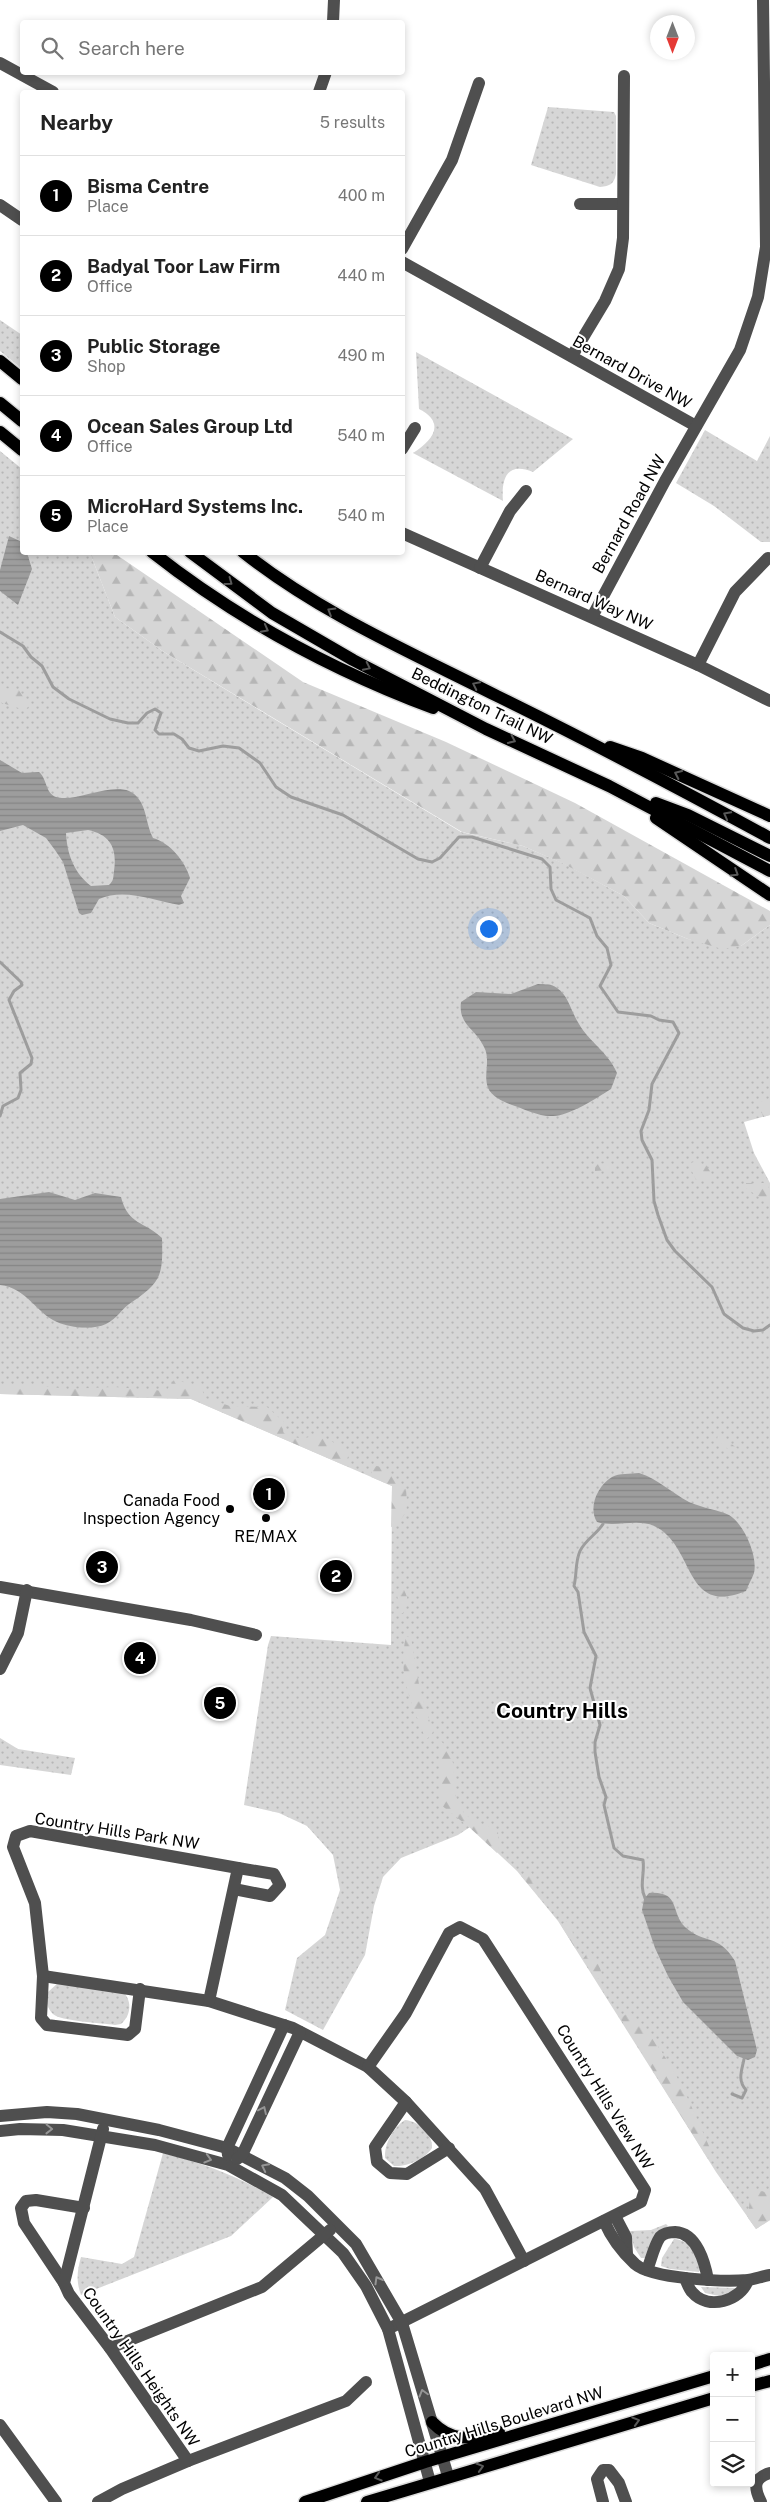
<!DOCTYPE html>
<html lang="en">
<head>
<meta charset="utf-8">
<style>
	body { margin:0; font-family:"Public Sans",sans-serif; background:#f6f6f6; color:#222 }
	.controls { position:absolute; right:15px; bottom:15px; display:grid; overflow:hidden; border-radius:5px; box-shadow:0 2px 8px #0003 }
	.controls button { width:45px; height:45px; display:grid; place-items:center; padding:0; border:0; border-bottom:1px solid #e0e0e0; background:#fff; color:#222; font:25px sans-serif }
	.compass { position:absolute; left:650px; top:15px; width:45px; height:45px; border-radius:50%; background:#fff; box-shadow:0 2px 8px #0003; rotate:180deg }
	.you { position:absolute; left:488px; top:928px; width:18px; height:18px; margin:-12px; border:4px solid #fff; border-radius:50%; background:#1a73e8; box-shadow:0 0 0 8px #1a73e833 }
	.badge { display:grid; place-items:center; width:32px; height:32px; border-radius:50%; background:#000; color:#fff; font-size:16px; font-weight:700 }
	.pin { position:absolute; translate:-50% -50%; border:2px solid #fff; box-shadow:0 1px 5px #0006 }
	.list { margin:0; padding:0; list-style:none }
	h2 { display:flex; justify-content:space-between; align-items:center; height:65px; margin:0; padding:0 20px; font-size:21px }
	h2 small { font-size:16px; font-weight:400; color:#767676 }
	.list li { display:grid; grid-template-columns:32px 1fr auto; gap:15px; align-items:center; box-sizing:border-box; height:80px; padding:0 20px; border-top:1px solid #e0e0e0 }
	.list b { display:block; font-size:19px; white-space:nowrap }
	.list p { margin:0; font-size:16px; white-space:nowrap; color:#767676 }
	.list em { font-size:16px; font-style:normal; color:#767676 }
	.icon { flex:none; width:28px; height:28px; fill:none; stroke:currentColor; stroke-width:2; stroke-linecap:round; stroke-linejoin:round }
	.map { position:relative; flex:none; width:770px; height:2502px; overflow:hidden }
	.search { position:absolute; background:#fff; box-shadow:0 2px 8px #0003; left:20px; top:20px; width:385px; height:55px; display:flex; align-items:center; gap:12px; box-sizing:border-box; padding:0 18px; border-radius:5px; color:#767676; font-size:19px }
	.panel { position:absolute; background:#fff; box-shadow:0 2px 8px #0003; left:20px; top:90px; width:385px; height:465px; border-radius:5px }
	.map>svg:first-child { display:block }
	.green { fill:url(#green-dots) }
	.forest { fill:url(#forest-firs) }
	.water { fill:url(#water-rules); fill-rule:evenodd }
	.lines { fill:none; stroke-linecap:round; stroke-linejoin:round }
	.stream { stroke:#9d9d9d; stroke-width:3 }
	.major-casing { stroke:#dbdbdb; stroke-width:15 }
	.minor { stroke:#4f4f4f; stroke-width:12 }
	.major { stroke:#000; stroke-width:12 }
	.oneway { stroke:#595959 }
	.oneway2 { stroke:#959595 }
	.poi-dot { fill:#000; stroke:#fff; stroke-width:2 }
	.labels { text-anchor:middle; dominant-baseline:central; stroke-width:4; stroke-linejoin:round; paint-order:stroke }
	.street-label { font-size:16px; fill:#000; stroke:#fff }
	.poi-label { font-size:16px; fill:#000; stroke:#fff; text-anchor:end }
	.district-label { font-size:21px; font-weight:bold; fill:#000; stroke:#fff }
</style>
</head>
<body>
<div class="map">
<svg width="770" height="2502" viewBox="0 0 770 2502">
	<defs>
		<pattern id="green-dots" width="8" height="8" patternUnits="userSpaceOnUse" patternTransform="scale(1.25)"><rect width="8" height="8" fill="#d6d6d6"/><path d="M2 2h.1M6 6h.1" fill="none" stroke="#b6b6b6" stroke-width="1.8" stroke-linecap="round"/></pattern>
		<pattern id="forest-firs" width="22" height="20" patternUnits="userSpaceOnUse" patternTransform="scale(1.25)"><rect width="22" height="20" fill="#d6d6d6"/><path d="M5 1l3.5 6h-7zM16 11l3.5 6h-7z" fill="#b6b6b6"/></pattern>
		<pattern id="water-rules" width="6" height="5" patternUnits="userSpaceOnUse" patternTransform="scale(1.25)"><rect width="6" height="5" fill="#9d9d9d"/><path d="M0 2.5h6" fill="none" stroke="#858585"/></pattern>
	</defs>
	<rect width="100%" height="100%" fill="#fff"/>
	<g class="green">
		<path d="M548 107 614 112 616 116V174C614 184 610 186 600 187L531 165Z"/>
		<polygon points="0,320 22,335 22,369 0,351"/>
		<path d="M416 352 573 439 533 472C507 461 501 479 503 501L413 453C432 441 447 423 419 409Z"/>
		<polygon points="705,430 757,461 770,436 770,542 761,542 714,506 676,483"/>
		<polygon points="0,451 22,469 22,552 90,553 115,617 164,652 248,703 461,832 523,846 565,864 624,896 649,923 688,939 741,946 770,925 770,1115 744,1122 754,1153 770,1183 770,2220 756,2229 716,2172 558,1921 517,1871 470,1827 458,1835 401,1858 383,1877 374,1906 365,1955 323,2030 285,2010 297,1958 325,1935 340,1890 333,1855 307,1826 279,1813 244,1805 268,1645 271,1636 391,1645 392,1486 191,1399 0,1394"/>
		<polygon points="0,1738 18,1749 75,1758 71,1775 0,1765"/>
		<path d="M58 1983 122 1991C132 1999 132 2015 121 2024L115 2025C102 2023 60 2021 53 2014 46 2008 47 1999 48 1992Z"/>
		<path d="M405 2120C418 2121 433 2134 432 2148 425 2159 407 2167 394 2166L385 2158C384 2144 393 2128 405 2120Z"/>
		<path d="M163 2153C203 2163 237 2176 273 2197L231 2236 81 2295C76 2281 77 2271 81 2257L122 2264 134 2257Z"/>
		<polygon points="666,2224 668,2226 657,2235 646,2258 641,2258 634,2247 630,2231 651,2230"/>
		<path d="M674 2239C690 2240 695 2254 701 2268L699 2272 670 2269 661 2266 662 2258Z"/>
		<polygon points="701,2287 735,2288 735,2292 719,2296 705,2293"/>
	</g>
	<g class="forest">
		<polygon points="90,553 114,553 303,682 446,742 575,803 770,911 770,925 741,946 722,949 688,939 649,923 624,896 564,864 523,846 462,832 164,652 115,617"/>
		<polygon points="0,688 18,689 29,706 25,710 2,703 0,701"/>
		<polygon points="770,1098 770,1115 763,1117 760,1102"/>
		<polygon points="693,1162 706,1165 711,1173 709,1180 696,1180 689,1165"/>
		<polygon points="608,1163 610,1165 609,1170 595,1171 595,1167 598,1164"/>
		<polygon points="746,1183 767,1183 770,1191 770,1205 746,1188"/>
		<path d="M174 1380 201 1386 205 1398 230 1406 267 1407 284 1422 283 1433C294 1437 304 1442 314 1434 328 1439 341 1444 348 1456L346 1466 191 1399 0 1394V1386L26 1384 68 1389 114 1387 166 1391Z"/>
		<polygon points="718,1434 738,1449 738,1452 729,1450 717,1440"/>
		<path d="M376 1466 381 1467 406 1488C407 1509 410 1514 391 1527L392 1486 371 1477 372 1470Z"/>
		<path d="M399 1588 404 1590C409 1600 409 1604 403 1613H400L397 1594Z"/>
		<path d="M406 1636 411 1638 420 1690 433 1732 426 1740C412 1703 397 1677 406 1636Z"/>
		<path d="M438 1742H442C446 1748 451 1756 453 1763 456 1783 451 1804 470 1818 478 1825 490 1824 498 1832L499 1848 497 1853 469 1827 441 1805 440 1747Z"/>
		<path d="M528 1869C534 1876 539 1882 534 1891L521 1876Z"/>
		<polygon points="566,1921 572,1928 575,1948 561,1925"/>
		<path d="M589 1951C597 1958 600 1966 602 1976L596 1980 583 1959Z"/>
		<path d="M630 2012C670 2055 686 2093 709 2146L711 2153 708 2159 620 2018Z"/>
		<polygon points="750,2189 770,2193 770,2220 756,2229 748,2218 750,2197 748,2194"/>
	</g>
	<g class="water">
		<polygon points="9,536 22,542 22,552 27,553 32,569 18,605 0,591 0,570"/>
		<path d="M0 760 22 773 39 772C47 778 45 793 56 797 78 804 121 775 138 798 147 809 146 825 153 838 170 843 185 861 190 878L181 896 184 903 179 905C153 900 124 888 99 899L91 913 82 915 79 913 63 862 55 850 46 838 23 825 0 831ZM88 830C112 835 117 850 114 871 113 878 114 880 109 885L91 886C74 873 67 854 66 833Z"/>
		<path d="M538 984C545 985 551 983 557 988 569 996 571 1012 579 1024 590 1043 608 1052 617 1073L611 1089C597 1098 569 1116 553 1116 540 1117 524 1109 512 1105 504 1102 492 1097 488 1088 483 1074 491 1060 484 1047 476 1029 458 1025 461 1002L476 992 511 994Z"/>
		<path d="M49 1192 75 1200 95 1193 121 1197C128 1225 144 1221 162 1238 163 1274 162 1282 132 1302 122 1308 117 1319 106 1324 93 1330 70 1328 57 1322 35 1312 27 1288 0 1285V1199Z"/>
		<path d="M639 1473C658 1479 672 1493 689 1502 702 1508 719 1510 729 1515 744 1524 758 1556 754 1573 752 1579 748 1585 746 1591 685 1616 695 1550 658 1528 640 1517 617 1528 597 1522 588 1508 597 1486 612 1477 619 1473 631 1474 639 1473Z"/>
		<path d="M649 1893C681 1891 670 1912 685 1927 705 1945 718 1933 735 1961L757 2050 755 2057 748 2060 737 2056 683 2002 668 1976 655 1948 642 1910 644 1899Z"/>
	</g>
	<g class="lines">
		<g class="stream">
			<polyline points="0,632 23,646 31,657 42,666 53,687 69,699 110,719 128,723 138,723 147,713 155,709 161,713 155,730 159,734 174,734 182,739 189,748 199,751 223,746 239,748 260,763 276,787 291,797 343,815 418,859 432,862 440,858 459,837 472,837 542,859 550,867 551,889 556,900 590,918 597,936 607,948 611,965 600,986 618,1012 651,1016 659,1020 673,1022 679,1033 652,1084 649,1110 641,1131 642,1140 652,1160 654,1201 658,1215 667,1240 675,1251 712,1287 724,1314 743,1328 754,1331 763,1330 770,1325"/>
			<polyline points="0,962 21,982 22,985 14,991 9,1000 32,1058 31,1064 20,1073 21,1090 18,1098 3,1106 0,1116"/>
			<path d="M603 1524C597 1534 585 1540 580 1551 575 1562 577 1574 574 1586L578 1592 584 1632 596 1656 590 1688 600 1725 595 1742V1752L599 1777 606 1797 604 1805 614 1848 623 1856 643 1860C645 1874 639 1885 645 1898"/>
			<path d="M732 2094 742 2098 746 2090C737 2080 742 2070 744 2059"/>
		</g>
		<g class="major-casing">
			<g id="major">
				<polyline points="0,361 22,379"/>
				<polyline points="0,403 22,421"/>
				<polyline points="0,432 22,450"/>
				<path d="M152 552C237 619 332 670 433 708"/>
				<polyline points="190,552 272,613 353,660 486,729 609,786 770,871"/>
				<path d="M243 552C320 613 410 652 497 696 589 741 680 789 770 838"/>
				<polyline points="610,747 642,758 770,816"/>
				<polyline points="656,803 688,815 770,856"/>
				<polyline points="656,818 770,895"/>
				<polyline points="751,2365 770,2359"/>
				<polyline points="751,2386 770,2381"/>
				<path d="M432 2422C453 2444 472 2438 499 2432"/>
				<polyline points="305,2502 425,2462 714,2376"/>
				<polyline points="367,2502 714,2398"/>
			</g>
		</g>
		<g class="minor">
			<polyline points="333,22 334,0"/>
			<polyline points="0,63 53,92"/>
			<polyline points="319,92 326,72"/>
			<polyline points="580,204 623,204"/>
			<polyline points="0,205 22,220"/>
			<polyline points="402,249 452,160 479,83"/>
			<polyline points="402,262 696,426"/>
			<polyline points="572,356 605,301 619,269 623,238 624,76"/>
			<polyline points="402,449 415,428"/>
			<polyline points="402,533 698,665 770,701"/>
			<polyline points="480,568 510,511 526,491"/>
			<polyline points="592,617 665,481 740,350 758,297 766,247 763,0"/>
			<polyline points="698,665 735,592 768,558"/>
			<polyline points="0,1587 191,1620 256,1635"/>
			<polyline points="0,1669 18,1633 27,1590"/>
			<polyline points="234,1889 270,1896 280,1885 274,1874 238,1868"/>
			<polyline points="43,1976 209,2001 293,2028 368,2067 406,2102 485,2189 524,2261"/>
			<polyline points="140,1989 135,2029 128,2035 47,2025 41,2018 43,1976 35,1903 13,1847 16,1836 30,1831 238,1868 209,2001"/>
			<polyline points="368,2067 406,2013 449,1933 460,1927 483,1939 645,2190 641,2202 388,2329"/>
			<polyline points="406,2102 375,2147 377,2162 390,2173 407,2174 449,2148"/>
			<polyline points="0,2116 47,2112 77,2114 159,2130 227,2148 285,2178 308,2196 356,2244 402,2323 448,2476"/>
			<polyline points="0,2131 20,2129 63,2130 155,2145 228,2165 282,2195 343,2253 366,2286 388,2329 430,2482"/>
			<polyline points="228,2155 227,2148 284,2025"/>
			<polyline points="237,2159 242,2155 300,2032"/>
			<polyline points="615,2216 626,2237 627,2254"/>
			<path d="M604 2221C611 2237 622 2252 635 2264 652 2279 724 2282 748 2280 755 2279 763 2276 770 2275"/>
			<path d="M647 2270C651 2260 654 2246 660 2237 664 2233 669 2232 675 2232 697 2233 705 2263 708 2280"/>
			<path d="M685 2278C687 2283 689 2289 692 2292 708 2311 741 2301 748 2280"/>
			<polyline points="64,2283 24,2223 21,2208 26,2201 36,2200 84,2208"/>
			<polyline points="110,2348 262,2287 330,2230"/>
			<polyline points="0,2425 56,2502"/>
			<polyline points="188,2461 346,2401 366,2382"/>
			<polyline points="98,2502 122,2489 188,2461 110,2348 69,2294 64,2283 103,2129"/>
			<polyline points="603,2502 597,2479 603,2470 609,2470 619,2483 626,2502"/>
			<path d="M761 2502C754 2488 753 2478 770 2473"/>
		</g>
		<use href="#major" class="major"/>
	</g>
	<defs><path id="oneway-chevron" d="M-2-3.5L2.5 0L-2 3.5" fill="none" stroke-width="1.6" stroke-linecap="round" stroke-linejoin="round" transform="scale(1.25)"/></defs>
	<g class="oneway">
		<use href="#oneway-chevron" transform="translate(229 582) rotate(36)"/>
		<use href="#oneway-chevron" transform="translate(331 611) rotate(-149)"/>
		<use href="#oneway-chevron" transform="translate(265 629) rotate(28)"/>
		<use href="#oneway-chevron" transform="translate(367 667) rotate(26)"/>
		<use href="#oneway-chevron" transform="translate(476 685) rotate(-154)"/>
		<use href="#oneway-chevron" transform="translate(512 740) rotate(25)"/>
		<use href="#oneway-chevron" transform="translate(678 774) rotate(-155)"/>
		<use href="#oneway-chevron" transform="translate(727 815) rotate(-152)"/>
		<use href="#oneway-chevron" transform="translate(735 873) rotate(32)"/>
		<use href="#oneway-chevron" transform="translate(636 2421) rotate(-17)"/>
		<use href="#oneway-chevron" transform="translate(480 2467) rotate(-17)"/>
		<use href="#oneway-chevron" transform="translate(378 2477) rotate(163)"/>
	</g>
	<g class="oneway2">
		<use href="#oneway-chevron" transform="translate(263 2110) rotate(-65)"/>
		<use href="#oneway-chevron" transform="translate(49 2129) rotate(1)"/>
		<use href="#oneway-chevron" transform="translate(208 2159) rotate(16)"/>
		<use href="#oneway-chevron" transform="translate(265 2167) rotate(-153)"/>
		<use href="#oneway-chevron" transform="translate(378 2280) rotate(-120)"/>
		<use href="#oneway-chevron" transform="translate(423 2393) rotate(-106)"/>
	</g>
	<g class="poi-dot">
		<circle cx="230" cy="1509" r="5"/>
		<circle cx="266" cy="1518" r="5"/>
	</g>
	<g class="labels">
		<g class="street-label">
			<text transform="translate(632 372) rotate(29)">Bernard Drive NW</text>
			<text transform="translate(629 514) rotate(-61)">Bernard Road NW</text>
			<text transform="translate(594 600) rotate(24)">Bernard Way NW</text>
			<text transform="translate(482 706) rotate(26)">Beddington Trail NW</text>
			<text transform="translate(117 1831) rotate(9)">Country Hills Park NW</text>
			<text transform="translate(605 2097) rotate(58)">Country Hills View NW</text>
			<text transform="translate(141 2367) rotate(55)">Country Hills Heights NW</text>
			<text transform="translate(504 2422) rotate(-17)">Country Hills Boulevard NW</text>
		</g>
		<g class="poi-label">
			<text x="220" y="1500">Canada Food<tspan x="220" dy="18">Inspection Agency</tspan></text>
			<text x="266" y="1536" text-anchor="middle">RE/MAX</text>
		</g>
		<g class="district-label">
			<text x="562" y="1710">Country Hills</text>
		</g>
	</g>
</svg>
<div class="controls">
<button>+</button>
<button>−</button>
<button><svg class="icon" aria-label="layers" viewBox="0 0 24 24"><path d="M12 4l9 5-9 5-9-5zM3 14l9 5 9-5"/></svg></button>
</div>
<svg class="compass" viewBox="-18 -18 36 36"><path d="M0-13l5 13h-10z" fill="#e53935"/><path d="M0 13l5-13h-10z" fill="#767676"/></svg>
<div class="you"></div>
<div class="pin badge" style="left:269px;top:1494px">1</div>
<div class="pin badge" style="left:336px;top:1576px">2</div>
<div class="pin badge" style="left:102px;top:1567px">3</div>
<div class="pin badge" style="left:140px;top:1658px">4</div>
<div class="pin badge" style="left:220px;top:1703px">5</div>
<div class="search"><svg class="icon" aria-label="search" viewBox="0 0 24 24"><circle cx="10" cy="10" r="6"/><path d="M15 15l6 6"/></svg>Search here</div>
<section class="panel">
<h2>Nearby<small>5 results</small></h2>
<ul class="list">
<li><span class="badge">1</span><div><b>Bisma Centre</b><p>Place</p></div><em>400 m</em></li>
<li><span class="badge">2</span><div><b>Badyal Toor Law Firm</b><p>Office</p></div><em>440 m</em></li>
<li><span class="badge">3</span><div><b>Public Storage</b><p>Shop</p></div><em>490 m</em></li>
<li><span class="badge">4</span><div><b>Ocean Sales Group Ltd</b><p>Office</p></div><em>540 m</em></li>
<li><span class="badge">5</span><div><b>MicroHard Systems Inc.</b><p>Place</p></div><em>540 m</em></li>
</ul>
</section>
</div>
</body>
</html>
